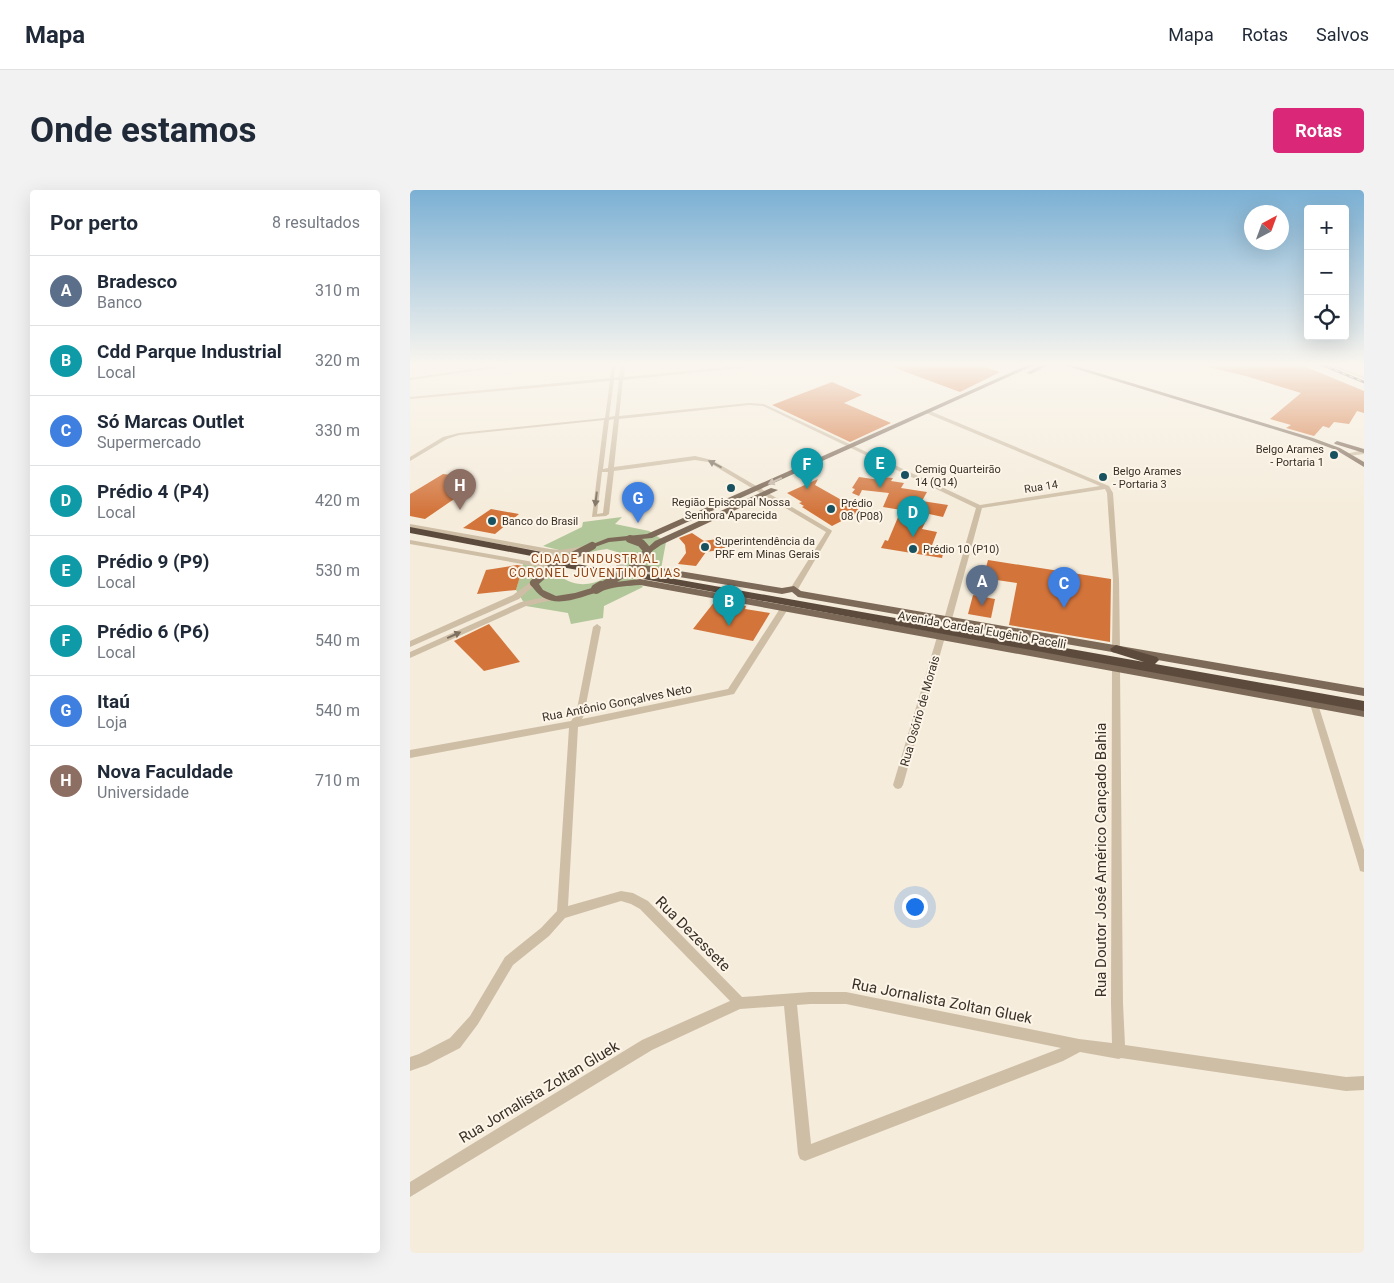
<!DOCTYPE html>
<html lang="pt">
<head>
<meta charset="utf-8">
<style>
	body { margin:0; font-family:Roboto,sans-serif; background:#f2f2f3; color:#1f2937 }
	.controls { position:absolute; right:15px; top:15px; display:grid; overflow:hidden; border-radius:5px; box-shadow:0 5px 20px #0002 }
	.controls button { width:45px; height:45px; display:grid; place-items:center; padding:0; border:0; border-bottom:1px solid #e0e1e3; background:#fff; color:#1f2937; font:25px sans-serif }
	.compass { position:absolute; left:834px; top:15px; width:45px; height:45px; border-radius:50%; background:#fff; box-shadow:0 5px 20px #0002; rotate:41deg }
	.you { position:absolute; left:504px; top:716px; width:18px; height:18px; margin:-12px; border:4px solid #fff; border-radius:50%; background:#1a73e8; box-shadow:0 0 0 8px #1a73e833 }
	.badge { display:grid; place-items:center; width:32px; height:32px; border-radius:50%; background:#db2777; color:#fff; font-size:16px; font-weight:700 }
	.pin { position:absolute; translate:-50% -41px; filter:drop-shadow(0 1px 2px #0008) }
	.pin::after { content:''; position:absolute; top:26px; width:18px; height:15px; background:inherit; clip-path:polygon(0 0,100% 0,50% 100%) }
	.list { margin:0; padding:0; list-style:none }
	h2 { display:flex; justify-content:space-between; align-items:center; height:65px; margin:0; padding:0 20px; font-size:21px }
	h2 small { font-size:16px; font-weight:400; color:#747a83 }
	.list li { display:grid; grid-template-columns:32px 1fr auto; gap:15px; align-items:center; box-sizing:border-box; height:70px; padding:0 20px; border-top:1px solid #e0e1e3 }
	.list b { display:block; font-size:19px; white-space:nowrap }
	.list p { margin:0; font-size:16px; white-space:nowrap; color:#747a83 }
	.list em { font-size:16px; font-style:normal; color:#747a83 }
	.icon { flex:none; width:28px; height:28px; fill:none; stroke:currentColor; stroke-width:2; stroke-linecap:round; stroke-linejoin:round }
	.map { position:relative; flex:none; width:954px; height:1063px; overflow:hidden; border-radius:5px }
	header { display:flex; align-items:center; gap:30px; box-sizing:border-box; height:70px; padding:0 25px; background:#fff; border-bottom:1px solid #e0e1e3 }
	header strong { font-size:24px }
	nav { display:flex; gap:28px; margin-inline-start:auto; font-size:18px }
	.intro { display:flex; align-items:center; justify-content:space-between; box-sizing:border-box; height:120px; padding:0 30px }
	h1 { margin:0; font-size:35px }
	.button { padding:12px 22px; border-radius:5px; background:#db2777; color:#fff; font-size:18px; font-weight:700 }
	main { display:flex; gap:30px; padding:0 30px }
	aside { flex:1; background:#fff; border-radius:5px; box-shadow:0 5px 20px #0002 }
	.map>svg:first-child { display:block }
	.green { fill:#b1c699; fill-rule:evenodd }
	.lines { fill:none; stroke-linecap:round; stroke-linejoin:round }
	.stream { stroke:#77aab5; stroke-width:1 }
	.building { fill:#d3743b }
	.major-tunnel { stroke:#d0c6b7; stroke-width:6; stroke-dasharray:6 3; stroke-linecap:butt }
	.highway-tunnel { stroke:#d0c6b7; stroke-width:9; stroke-dasharray:9 5; stroke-linecap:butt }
	.minor { fill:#cebea6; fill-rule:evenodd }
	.major { fill:#7d6957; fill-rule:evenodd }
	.highway { fill:#5c4b3d; fill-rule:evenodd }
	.rail-casing { stroke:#3a3027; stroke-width:2.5 }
	.rail { stroke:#fcf5e8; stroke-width:1; stroke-dasharray:4; stroke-linecap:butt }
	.major-bridge-far1 { stroke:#7d6957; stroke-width:8 }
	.major-bridge { stroke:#7d6957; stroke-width:10 }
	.oneway { fill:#7d7060 }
	.oneway2 { fill:#c3b6a7 }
	.poi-dot { fill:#185260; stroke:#fcf5e8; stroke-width:2 }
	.labels { text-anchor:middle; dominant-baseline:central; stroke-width:4; stroke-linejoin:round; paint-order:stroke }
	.far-poi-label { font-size:11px; fill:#3a3027; stroke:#fcf5e8; text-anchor:start }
	.far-street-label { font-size:11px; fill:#3a3027; stroke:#fcf5e8 }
	.far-quarter-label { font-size:12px; letter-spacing:1px; fill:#924517; stroke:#fcf5e8 }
	.street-label { font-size:12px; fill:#3a3027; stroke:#fcf5e8 }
	.near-street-label { font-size:15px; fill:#3a3027; stroke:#fcf5e8 }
</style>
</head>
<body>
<header>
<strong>Mapa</strong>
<nav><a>Mapa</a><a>Rotas</a><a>Salvos</a></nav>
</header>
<div class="intro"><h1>Onde estamos</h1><a class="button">Rotas</a></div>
<main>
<aside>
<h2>Por perto<small>8 resultados</small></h2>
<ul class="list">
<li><span class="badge" style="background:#5c6f8a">A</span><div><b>Bradesco</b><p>Banco</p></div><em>310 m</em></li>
<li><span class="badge" style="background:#0f9aa8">B</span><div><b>Cdd Parque Industrial</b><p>Local</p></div><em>320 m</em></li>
<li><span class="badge" style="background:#3f7fe0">C</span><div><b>Só Marcas Outlet</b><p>Supermercado</p></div><em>330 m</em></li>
<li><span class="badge" style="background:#0f9aa8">D</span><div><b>Prédio 4 (P4)</b><p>Local</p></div><em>420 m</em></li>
<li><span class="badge" style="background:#0f9aa8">E</span><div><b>Prédio 9 (P9)</b><p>Local</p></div><em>530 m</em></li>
<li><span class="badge" style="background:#0f9aa8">F</span><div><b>Prédio 6 (P6)</b><p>Local</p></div><em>540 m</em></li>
<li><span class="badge" style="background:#3f7fe0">G</span><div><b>Itaú</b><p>Loja</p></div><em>540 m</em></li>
<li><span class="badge" style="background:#8d6e63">H</span><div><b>Nova Faculdade</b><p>Universidade</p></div><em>710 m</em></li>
</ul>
</aside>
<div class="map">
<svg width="954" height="1063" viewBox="0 0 954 1063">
	<rect width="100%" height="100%" fill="#f5ecdb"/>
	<path class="green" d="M212 327 205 334 239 341 256 352 251 379 238 377 225 390 233 397 194 416 193 428 161 434 158 423 116 416 106 400 113 374H133L149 360 133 356 172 337 173 332ZM197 359 207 362 213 368V376C194 391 174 402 151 387L152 379C166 366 178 361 197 359Z"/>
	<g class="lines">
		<polyline class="stream" points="951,174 954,176"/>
	</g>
	<g class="building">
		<polygon points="567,174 590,182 550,202 477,175"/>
		<polygon points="794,174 889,174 954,201 954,223 947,221 939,234 924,232 919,238 913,236 904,246 876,238 881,235 860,229 891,203 836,186 793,176"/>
		<polygon points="422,192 452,205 434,213 481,233 440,252 362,215"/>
		<polygon points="33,284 60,287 53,291 66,294 15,329 0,326 0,304"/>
		<polygon points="449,287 470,290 472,287 483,288 481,291 494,293 491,298 517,302 512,311 538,315 533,327 519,324 512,339 527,342 521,358 534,360 532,368 471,358 475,350 478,351 491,320 473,317 479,303 452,300 449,306 442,303 445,299 442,298"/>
		<polygon points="408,289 405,295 451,321 422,336 392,317 394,316 389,313 392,312 377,303"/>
		<polygon points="81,319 109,324 85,344 53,338"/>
		<polygon points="282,343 294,351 313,348 315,359 296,362 286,376 268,374 276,363 275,355 269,348"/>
		<polygon points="578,370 701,389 700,452 599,435 607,393 573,388"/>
		<polygon points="107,375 113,376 106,400 67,404 76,380"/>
		<polygon points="563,405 585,409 581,428 558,424"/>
		<polygon points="305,411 336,416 335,419 360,423 343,451 283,439"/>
		<polygon points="79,434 110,472 74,481 44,451"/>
	</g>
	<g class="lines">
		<polyline class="major-tunnel" points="663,174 665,175"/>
		<g class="highway-tunnel">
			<polyline points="137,366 163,370"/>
			<polyline points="206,378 242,383"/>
		</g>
		<g class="minor">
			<polygon points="98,174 111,174 0,190 0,188"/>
			<path d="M202 174H206L204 188 209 187 211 174H225L215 176 214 187 350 174H369L213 190 209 226 339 213 354 214 570 315 690 296 516 223V221H520L699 296 703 303 709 390 710 459 706 462 702 459 703 390 697 303 695 299 572 318 542 429 538 431 534 429 566 318 353 216 339 215 209 229 204 277 285 266 302 270 421 340 422 341 388 399 384 401 380 399 416 342 298 272 285 270 204 281 199 324 196 326 182 327 194 230 49 245 37 249 0 271V267L33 247 49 243 195 228 200 191 0 209V207L200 188ZM204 190H209L205 226 199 227ZM204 229 198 278 193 279 199 230ZM192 282H198L193 323 187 324Z"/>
			<polygon points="916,174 923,174 954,187 954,189"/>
			<polygon points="954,260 954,264 938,266 935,264"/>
			<polygon points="0,334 140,359 150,360 175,356 178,358 175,360 150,364 140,363 0,338"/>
			<polygon points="0,350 129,373 142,373 145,375 142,377 129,377 0,354"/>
			<polygon points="122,391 124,391 127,393 109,409 0,457 0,451 103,405"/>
			<polygon points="140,406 144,408 143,410 116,416 0,468 0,462 111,412"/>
			<path d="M371 417H377L378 419 324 504 168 537 158 716 211 701 223 703 238 711 332 807 400 802H436L669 849 702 853 701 813 702 479 706 476 710 479 713 813 715 855 936 887 954 886V900L936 901 711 868 709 869 670 862 653 871 395 971 390 969 388 964 374 816 330 819 242 860 0 1007V992L232 850 320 811 230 719 221 714 211 711 155 728 139 746 103 775 68 834 50 858 17 875 0 881V867L9 864 40 848 60 826 95 767 131 738 147 721 159 538 0 568V560L161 531 166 524 183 437 187 434 191 437 174 525 172 529 318 499ZM400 814H436L651 858 401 954 387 815Z"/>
			<polygon points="531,444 535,447 493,595 491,598 488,599 485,598 483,595 527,447"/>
			<polygon points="904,511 908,514 954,660 954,682 950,681 949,677 900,514"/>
		</g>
		<g class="major">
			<polygon points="620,174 627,174 242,348 199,352 182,358 178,356 198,348 237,344"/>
			<polygon points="633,174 640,174 621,184 616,183"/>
			<polygon points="650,174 659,174 903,248 930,258 954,272 954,277 926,260 899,250"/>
			<polygon points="927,251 954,259 954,263 925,254 924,253"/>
			<polygon points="361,298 368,300 251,355 238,364 234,361 245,351"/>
			<polygon points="222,375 233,375 372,398 384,396 391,401 954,498 954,506 388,407 382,402 372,404 233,381 219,380 219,376"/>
			<path d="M230 389 954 519V527L230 395C218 396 207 396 195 400 168 407 138 425 120 393L124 390 127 391 133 400 146 406 165 403 198 393Z"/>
		</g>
		<g class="highway">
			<polygon points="0,337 137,363 142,366 137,369 0,343"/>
			<polygon points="155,372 201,380 206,383 201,386 151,377 150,375"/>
			<polygon points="237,384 734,472 702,462 700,459 706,455 747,467 749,470 745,474 954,511 954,521 233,389 232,387"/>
		</g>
		<g class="rail-casing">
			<polyline id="rail" points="910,174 954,192"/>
		</g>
		<use href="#rail" class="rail"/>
		<g class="major-bridge-far1">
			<polyline points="124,393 143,376 182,356"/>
			<polyline points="189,398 221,379 238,361 231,353 220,349"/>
		</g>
		<polyline class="major-bridge" points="186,399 191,396"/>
	</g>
	<defs><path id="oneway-solid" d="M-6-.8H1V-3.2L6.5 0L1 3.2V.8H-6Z" transform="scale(1.25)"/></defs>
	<g class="oneway">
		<use href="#oneway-solid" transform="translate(305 274) rotate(-152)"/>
		<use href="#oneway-solid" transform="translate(186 309) rotate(97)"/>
		<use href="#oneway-solid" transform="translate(44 445) rotate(-24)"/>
	</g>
	<use class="oneway2" href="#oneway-solid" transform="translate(365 291) rotate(156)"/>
	<linearGradient id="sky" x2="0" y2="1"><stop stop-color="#7bb0d4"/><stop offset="0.54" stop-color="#faf6ef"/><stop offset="1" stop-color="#faf6ef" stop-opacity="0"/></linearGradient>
	<rect width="954" height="323" fill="url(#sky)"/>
	<g class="poi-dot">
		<circle cx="924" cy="265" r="5"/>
		<circle cx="495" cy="285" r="5"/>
		<circle cx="693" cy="287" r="5"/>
		<circle cx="321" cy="298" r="5"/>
		<circle cx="421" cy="319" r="5"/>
		<circle cx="82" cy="331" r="5"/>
		<circle cx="295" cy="357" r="5"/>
		<circle cx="503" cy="359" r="5"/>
	</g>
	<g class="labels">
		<g class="far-poi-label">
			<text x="914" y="259" text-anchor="end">Belgo Arames<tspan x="914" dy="13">- Portaria 1</tspan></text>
			<text x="505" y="279">Cemig Quarteirão<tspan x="505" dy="13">14 (Q14)</tspan></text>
			<text x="703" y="281">Belgo Arames<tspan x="703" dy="13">- Portaria 3</tspan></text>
			<text x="321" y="312" text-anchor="middle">Região Episcopal Nossa<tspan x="321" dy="13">Senhora Aparecida</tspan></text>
			<text x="431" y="313">Prédio<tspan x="431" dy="13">08 (P08)</tspan></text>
			<text x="92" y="331">Banco do Brasil</text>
			<text x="305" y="351">Superintendência da<tspan x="305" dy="13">PRF em Minas Gerais</tspan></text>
			<text x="513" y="359">Prédio 10 (P10)</text>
		</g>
		<g class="far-street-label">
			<text transform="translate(631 297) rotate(-9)">Rua 14</text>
		</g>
		<g class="far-quarter-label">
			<text x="185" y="369">CIDADE INDUSTRIAL<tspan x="185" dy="14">CORONEL JUVENTINO DIAS</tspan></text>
		</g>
		<g class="street-label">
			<text transform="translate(572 440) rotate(10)">Avenida Cardeal Eugênio Pacelli</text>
			<text transform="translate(207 513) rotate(-11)">Rua Antônio Gonçalves Neto</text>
			<text transform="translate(510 521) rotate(-74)">Rua Osório de Morais</text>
		</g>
		<g class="near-street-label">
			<text transform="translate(691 670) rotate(-90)">Rua Doutor José Américo Cançado Bahia</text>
			<text transform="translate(283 744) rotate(45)">Rua Dezessete</text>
			<text transform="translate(532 811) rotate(11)">Rua Jornalista Zoltan Gluek</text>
			<text transform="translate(129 902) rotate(-31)">Rua Jornalista Zoltan Gluek</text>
		</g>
	</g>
</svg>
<div class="controls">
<button>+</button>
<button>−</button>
<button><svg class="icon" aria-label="locate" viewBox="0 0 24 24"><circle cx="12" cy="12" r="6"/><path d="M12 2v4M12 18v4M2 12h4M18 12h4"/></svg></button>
</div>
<svg class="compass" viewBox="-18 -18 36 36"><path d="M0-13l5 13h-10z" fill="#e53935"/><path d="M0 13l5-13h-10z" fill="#747a83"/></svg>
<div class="you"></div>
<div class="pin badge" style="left:572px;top:416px;background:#5c6f8a">A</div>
<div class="pin badge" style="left:319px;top:436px;background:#0f9aa8">B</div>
<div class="pin badge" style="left:654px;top:418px;background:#3f7fe0">C</div>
<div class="pin badge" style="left:503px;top:347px;background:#0f9aa8">D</div>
<div class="pin badge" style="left:470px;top:298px;background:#0f9aa8">E</div>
<div class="pin badge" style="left:397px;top:299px;background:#0f9aa8">F</div>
<div class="pin badge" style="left:228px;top:333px;background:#3f7fe0">G</div>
<div class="pin badge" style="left:50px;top:320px;background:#8d6e63">H</div>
</div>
</main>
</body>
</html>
